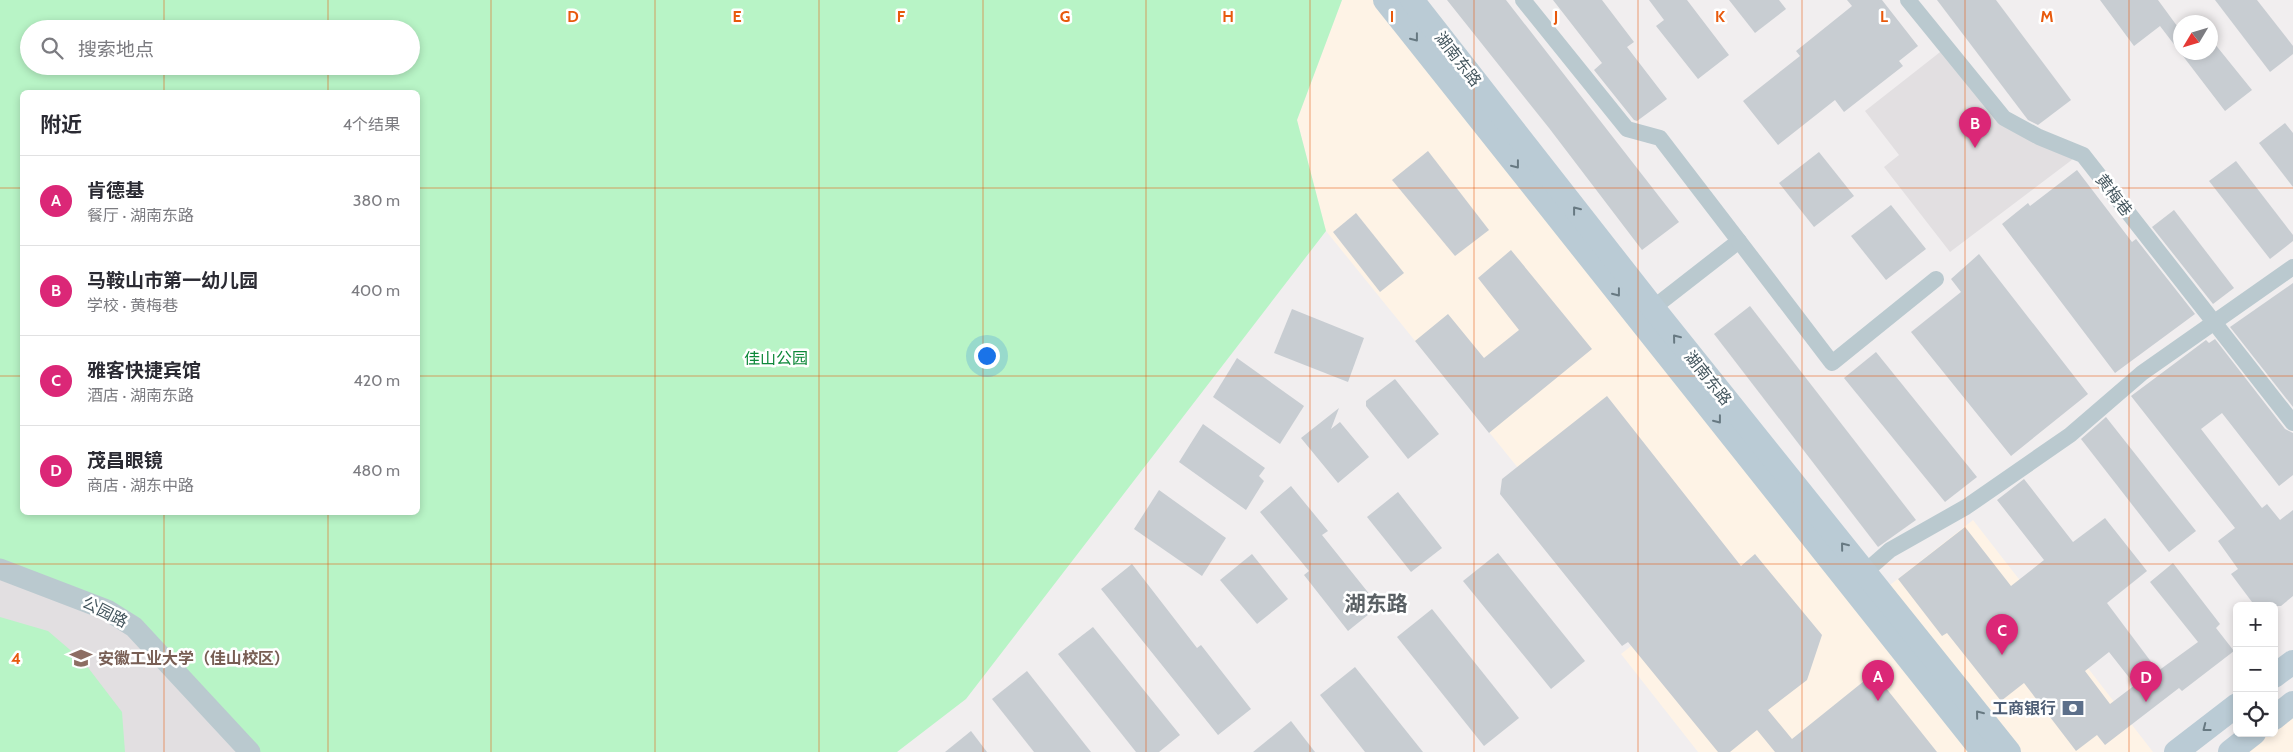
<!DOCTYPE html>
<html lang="zh">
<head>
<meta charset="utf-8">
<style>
	body { margin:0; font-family:Cabin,"Noto Sans SC",sans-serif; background:#f2f2f3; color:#2b2b33 }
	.controls { position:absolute; right:15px; bottom:15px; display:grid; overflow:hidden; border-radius:8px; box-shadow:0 2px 8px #0003 }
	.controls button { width:45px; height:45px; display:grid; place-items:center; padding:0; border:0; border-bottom:1px solid #e1e1e2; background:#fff; color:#2b2b33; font:25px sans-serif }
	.compass { position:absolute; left:2173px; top:15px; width:45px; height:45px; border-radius:50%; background:#fff; box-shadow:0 2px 8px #0003; rotate:232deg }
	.you { position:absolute; left:986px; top:355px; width:18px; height:18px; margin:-12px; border:4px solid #fff; border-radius:50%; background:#1a73e8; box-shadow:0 0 0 8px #1a73e833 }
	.badge { display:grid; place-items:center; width:32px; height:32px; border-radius:50%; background:#db2777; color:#fff; font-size:16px; font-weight:700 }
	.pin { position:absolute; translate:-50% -41px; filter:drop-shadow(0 1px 2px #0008) }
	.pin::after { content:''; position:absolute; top:26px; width:18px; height:15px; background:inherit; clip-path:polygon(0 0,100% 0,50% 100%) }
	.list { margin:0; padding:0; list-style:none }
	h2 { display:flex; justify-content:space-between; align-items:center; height:65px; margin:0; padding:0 20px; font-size:21px }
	h2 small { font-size:16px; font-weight:400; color:#7c7c81 }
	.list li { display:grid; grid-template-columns:32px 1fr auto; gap:15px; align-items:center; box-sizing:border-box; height:90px; padding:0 20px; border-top:1px solid #e1e1e2 }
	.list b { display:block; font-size:19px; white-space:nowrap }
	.list p { margin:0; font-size:16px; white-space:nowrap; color:#7c7c81 }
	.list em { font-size:16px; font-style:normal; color:#7c7c81 }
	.icon { flex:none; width:28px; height:28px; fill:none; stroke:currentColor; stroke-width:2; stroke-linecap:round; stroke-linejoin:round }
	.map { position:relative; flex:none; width:2293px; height:752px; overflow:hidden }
	.search { position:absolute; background:#fff; box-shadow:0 2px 8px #0003; left:20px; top:20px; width:400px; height:55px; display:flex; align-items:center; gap:12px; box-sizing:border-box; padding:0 18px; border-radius:28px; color:#7c7c81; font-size:19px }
	.panel { position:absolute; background:#fff; box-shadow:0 2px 8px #0003; left:20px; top:90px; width:400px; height:425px; border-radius:8px }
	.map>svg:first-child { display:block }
	.commercial { fill:#fef3e6 }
	.education { fill:#e2dfe1 }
	.green { fill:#b8f4c6; fill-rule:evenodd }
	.building { fill:#c8cdd2; fill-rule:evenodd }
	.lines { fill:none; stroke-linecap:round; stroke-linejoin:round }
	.minor { stroke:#bac9cf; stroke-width:16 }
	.tertiary { stroke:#bac9cf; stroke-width:21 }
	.secondary { stroke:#bacbd5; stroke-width:24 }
	.oneway { stroke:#677982 }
	.grid { fill:none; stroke:#e8590c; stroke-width:1; stroke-opacity:0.55 }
	.labels { text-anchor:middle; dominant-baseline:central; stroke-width:5; stroke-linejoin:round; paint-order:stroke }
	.street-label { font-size:16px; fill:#44565e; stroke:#fff }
	.park-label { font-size:16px; fill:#0d8839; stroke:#fff }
	.education-label { font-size:16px; font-weight:bold; fill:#785e54; stroke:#fff; text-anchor:start }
	.service-label { font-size:16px; font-weight:bold; fill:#4e5e75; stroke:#fff; text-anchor:end }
	.district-label { font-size:21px; font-weight:bold; fill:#5a6064; stroke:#fff }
	.grid-label { font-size:16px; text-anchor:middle; font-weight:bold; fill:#e8590c; stroke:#fff; stroke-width:5; stroke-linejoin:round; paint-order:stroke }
</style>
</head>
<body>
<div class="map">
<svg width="2293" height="752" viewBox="0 0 2293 752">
	<rect width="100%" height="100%" fill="#f1eeef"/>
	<g class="commercial">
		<polygon points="1342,0 1385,0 1983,752 1698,752 1621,654 1670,615 1536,490 1326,231 1297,120"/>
		<polygon points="1973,520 2153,752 2009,752 1881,592"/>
		<polygon points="2293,703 2293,752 2230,752 2254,733 2274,733 2274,718"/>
	</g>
	<g class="education">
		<polygon points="1944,49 2002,121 2077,156 1950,252 1884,167 1899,155 1865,111"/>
		<polygon points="0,571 134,627 250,752 0,752"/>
	</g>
	<g class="green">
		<path d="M0 0H1342L1297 120 1326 231 966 699 897 752H250L134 627 0 569ZM29 29H411V66H29ZM22 92H418V512H22Z"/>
		<polygon points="0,617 48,631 83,661 122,712 125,752 0,752"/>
	</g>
	<g class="building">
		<polygon points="1447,0 1506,0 1679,222 1642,250 1549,128"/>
		<polygon points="1553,0 1602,0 1634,42 1627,47 1667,99 1637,121 1634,120 1594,70 1602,63"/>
		<polygon points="1649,0 1687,0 1729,55 1698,79 1656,26 1664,20"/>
		<polygon points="1729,0 1779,0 1786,9 1755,33"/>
		<polygon points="1847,0 1882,0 1918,46 1899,61 1903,66 1844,112 1835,100 1778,145 1743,101 1800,56 1796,51 1852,6"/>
		<polygon points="1937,0 1996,0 2071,100 2038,125 2028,120"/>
		<polygon points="2100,0 2158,0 2180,30 2180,52 2210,52 2210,38 2252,90 2225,111 2160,26 2134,46"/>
		<polygon points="2215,0 2257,0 2293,46 2293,54 2270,72"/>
		<polygon points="2285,123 2293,133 2293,187 2259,143"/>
		<polygon points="1428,151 1489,230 1455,256 1392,180"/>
		<polygon points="1819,152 1854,196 1814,227 1779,183"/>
		<polygon points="2236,161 2293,235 2293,241 2270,259 2209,181"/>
		<polygon points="2077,170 2132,242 2136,239 2195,314 2115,373 2002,224 2028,203 2030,206"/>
		<polygon points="1891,205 1926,249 1886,280 1851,236"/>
		<polygon points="2174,210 2234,288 2213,304 2152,227"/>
		<polygon points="1356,213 1404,273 1380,292 1333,232"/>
		<polygon points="1511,250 1592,349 1489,433 1415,341 1448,314 1484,358 1519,330 1478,278"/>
		<polygon points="1979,254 2088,394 2011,456 1911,332 1961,292 1951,279"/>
		<polygon points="2293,283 2293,407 2230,327"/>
		<polygon points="1750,306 1916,520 1878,547 1714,334"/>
		<polygon points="1292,309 1364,338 1348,382 1274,353"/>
		<polygon points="2215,339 2285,429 2293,433 2293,475 2279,486 2222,413 2201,429 2262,508 2267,504 2280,520 2293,510 2293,596 2281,606 2255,606 2231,574 2238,569 2218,541 2235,528 2131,396 2206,340 2209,343"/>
		<polygon points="1876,352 1977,477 1945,502 1844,378"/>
		<polygon points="1237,358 1304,406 1280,444 1213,397"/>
		<polygon points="1395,379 1439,434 1408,459 1366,406 1366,401"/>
		<polygon points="1607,396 1741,566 1755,554 1822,635 1807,680 1768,710 1792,739 1874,673 1937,752 1775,752 1757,730 1730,752 1718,752 1628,642 1622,646 1500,494 1502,479"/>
		<polygon points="1339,408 1331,429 1340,422 1369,457 1338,483 1301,438"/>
		<polygon points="2106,417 2196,531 2169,552 2081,439"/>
		<polygon points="1203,424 1265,468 1259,476 1264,481 1246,510 1179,462"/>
		<path d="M2024 479 2073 542 2105 518 2147 571 2107 603 2158 671 2198 642 2150 582 2173 563 2220 624 2216 628 2234 651 2182 691 2179 688 2105 745 2097 735 2076 751 2024 683 2001 701 1947 633 1942 636 1898 579 1965 527 2011 586 2044 560 1997 500ZM2109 652 2135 685 2110 704 2085 671Z"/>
		<polygon points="1291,486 1328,531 1322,535 1379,606 1348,631 1304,575 1309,571 1260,512"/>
		<polygon points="1159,490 1226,538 1202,576 1134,529"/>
		<polygon points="1398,492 1442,548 1411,572 1367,517"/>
		<polygon points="1498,553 1585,661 1551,689 1463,581"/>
		<polygon points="1252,554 1288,599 1257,624 1220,580"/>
		<polygon points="1132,564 1197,648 1201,645 1251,709 1218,735 1101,589"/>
		<polygon points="1432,609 1519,718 1484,746 1397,637"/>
		<polygon points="1093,627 1180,735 1159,752 1136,752 1058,654"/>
		<polygon points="1355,667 1423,752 1365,752 1320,695"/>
		<polygon points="1027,671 1091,752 1034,752 992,699"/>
		<polygon points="1291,721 1315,752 1253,752"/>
		<polygon points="971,731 987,752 945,752"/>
	</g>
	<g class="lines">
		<g class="minor">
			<polyline points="1523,0 1627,129 1660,138 1739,241 1653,308"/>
			<polyline points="1908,0 2004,118 2039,137 2083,155 2293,423"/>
			<polyline points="1739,241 1832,363 1936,279"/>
			<polyline points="1865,572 1890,550 1966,507 2070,435 2142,373 2293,267"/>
		</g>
		<polyline class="tertiary" points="0,569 107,610 134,627 250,752"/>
		<g class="secondary">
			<polyline points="1385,0 1983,752"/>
			<polyline points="1412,0 1653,308 2009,752"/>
			<polyline points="2274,676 2293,662"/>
			<polyline points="2274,718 2293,703"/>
			<polyline points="2176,752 2237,705"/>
			<polyline points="2230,752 2254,733"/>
		</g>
	</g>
	<defs><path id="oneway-chevron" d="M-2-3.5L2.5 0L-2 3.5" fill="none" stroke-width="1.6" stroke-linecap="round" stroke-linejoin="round" transform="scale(1.25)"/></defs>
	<g class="oneway">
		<use href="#oneway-chevron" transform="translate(1415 38) rotate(52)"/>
		<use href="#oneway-chevron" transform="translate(1516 165) rotate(52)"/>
		<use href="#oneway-chevron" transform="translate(1576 210) rotate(-128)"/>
		<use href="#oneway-chevron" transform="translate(1617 293) rotate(52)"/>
		<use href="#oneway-chevron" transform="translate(1676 338) rotate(-129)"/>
		<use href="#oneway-chevron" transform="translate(1718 420) rotate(52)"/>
		<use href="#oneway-chevron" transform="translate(1844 546) rotate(-129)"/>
		<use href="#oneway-chevron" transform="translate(1979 714) rotate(-129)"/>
		<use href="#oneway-chevron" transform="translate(2206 728) rotate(142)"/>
	</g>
	<path class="grid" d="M164 0V29M328 0V29M491 0V752M655 0V752M819 0V752M983 0V752M1146 0V752M1310 0V752M1474 0V752M1638 0V752M1802 0V752M1965 0V752M2129 0V752M164 66V92M328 66V92M0 188H22M418 188H2293M0 376H22M418 376H2293M164 512V752M328 512V752M0 564H2293"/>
	<defs>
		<g id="university-bare" transform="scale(1.725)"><path d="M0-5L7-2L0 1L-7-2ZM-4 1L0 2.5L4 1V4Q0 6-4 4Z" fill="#8d6e63" stroke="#fff" stroke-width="2.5" paint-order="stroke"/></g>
		<g id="bank-bare" transform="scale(1.725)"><path d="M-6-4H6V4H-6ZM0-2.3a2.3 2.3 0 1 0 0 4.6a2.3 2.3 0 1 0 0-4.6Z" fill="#5c6f8a" stroke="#fff" stroke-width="2.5" paint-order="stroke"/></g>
	</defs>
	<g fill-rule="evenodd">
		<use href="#university-bare" x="81" y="658"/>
		<use href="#bank-bare" x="2073" y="708"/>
	</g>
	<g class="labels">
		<g class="street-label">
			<text transform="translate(1458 59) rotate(52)">湖南东路</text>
			<text transform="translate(2114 195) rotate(52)">黄梅巷</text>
			<text transform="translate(1708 378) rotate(51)">湖南东路</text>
			<text transform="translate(105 612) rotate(27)">公园路</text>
		</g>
		<g class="park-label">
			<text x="776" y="358">佳山公园</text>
		</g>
		<g class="education-label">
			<text x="98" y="658">安徽工业大学（佳山校区）</text>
		</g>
		<g class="service-label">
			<text x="2056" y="708">工商银行</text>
		</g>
		<g class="district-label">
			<text x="1376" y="603">湖东路</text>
		</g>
	</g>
	<g class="grid-label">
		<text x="573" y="22">D</text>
		<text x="737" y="22">E</text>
		<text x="901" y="22">F</text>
		<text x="1065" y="22">G</text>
		<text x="1228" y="22">H</text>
		<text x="1392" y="22">I</text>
		<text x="1556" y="22">J</text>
		<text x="1720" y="22">K</text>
		<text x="1884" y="22">L</text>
		<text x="2047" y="22">M</text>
		<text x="16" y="664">4</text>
	</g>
</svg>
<div class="controls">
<button>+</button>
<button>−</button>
<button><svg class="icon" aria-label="locate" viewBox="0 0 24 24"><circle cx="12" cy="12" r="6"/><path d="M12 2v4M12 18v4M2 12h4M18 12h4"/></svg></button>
</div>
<svg class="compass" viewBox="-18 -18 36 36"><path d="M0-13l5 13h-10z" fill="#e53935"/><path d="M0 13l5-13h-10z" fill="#7c7c81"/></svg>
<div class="you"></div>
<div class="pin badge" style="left:1878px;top:701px">A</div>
<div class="pin badge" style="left:1975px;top:148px">B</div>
<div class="pin badge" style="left:2002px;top:655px">C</div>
<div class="pin badge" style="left:2146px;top:702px">D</div>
<div class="search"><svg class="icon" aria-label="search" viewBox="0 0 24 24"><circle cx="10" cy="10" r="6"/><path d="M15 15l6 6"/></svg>搜索地点</div>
<section class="panel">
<h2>附近<small>4个结果</small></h2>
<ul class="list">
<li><span class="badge">A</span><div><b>肯德基</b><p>餐厅 · 湖南东路</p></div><em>380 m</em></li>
<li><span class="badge">B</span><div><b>马鞍山市第一幼儿园</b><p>学校 · 黄梅巷</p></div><em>400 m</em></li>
<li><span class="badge">C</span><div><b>雅客快捷宾馆</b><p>酒店 · 湖南东路</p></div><em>420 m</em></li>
<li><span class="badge">D</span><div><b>茂昌眼镜</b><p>商店 · 湖东中路</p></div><em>480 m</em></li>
</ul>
</section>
</div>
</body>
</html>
